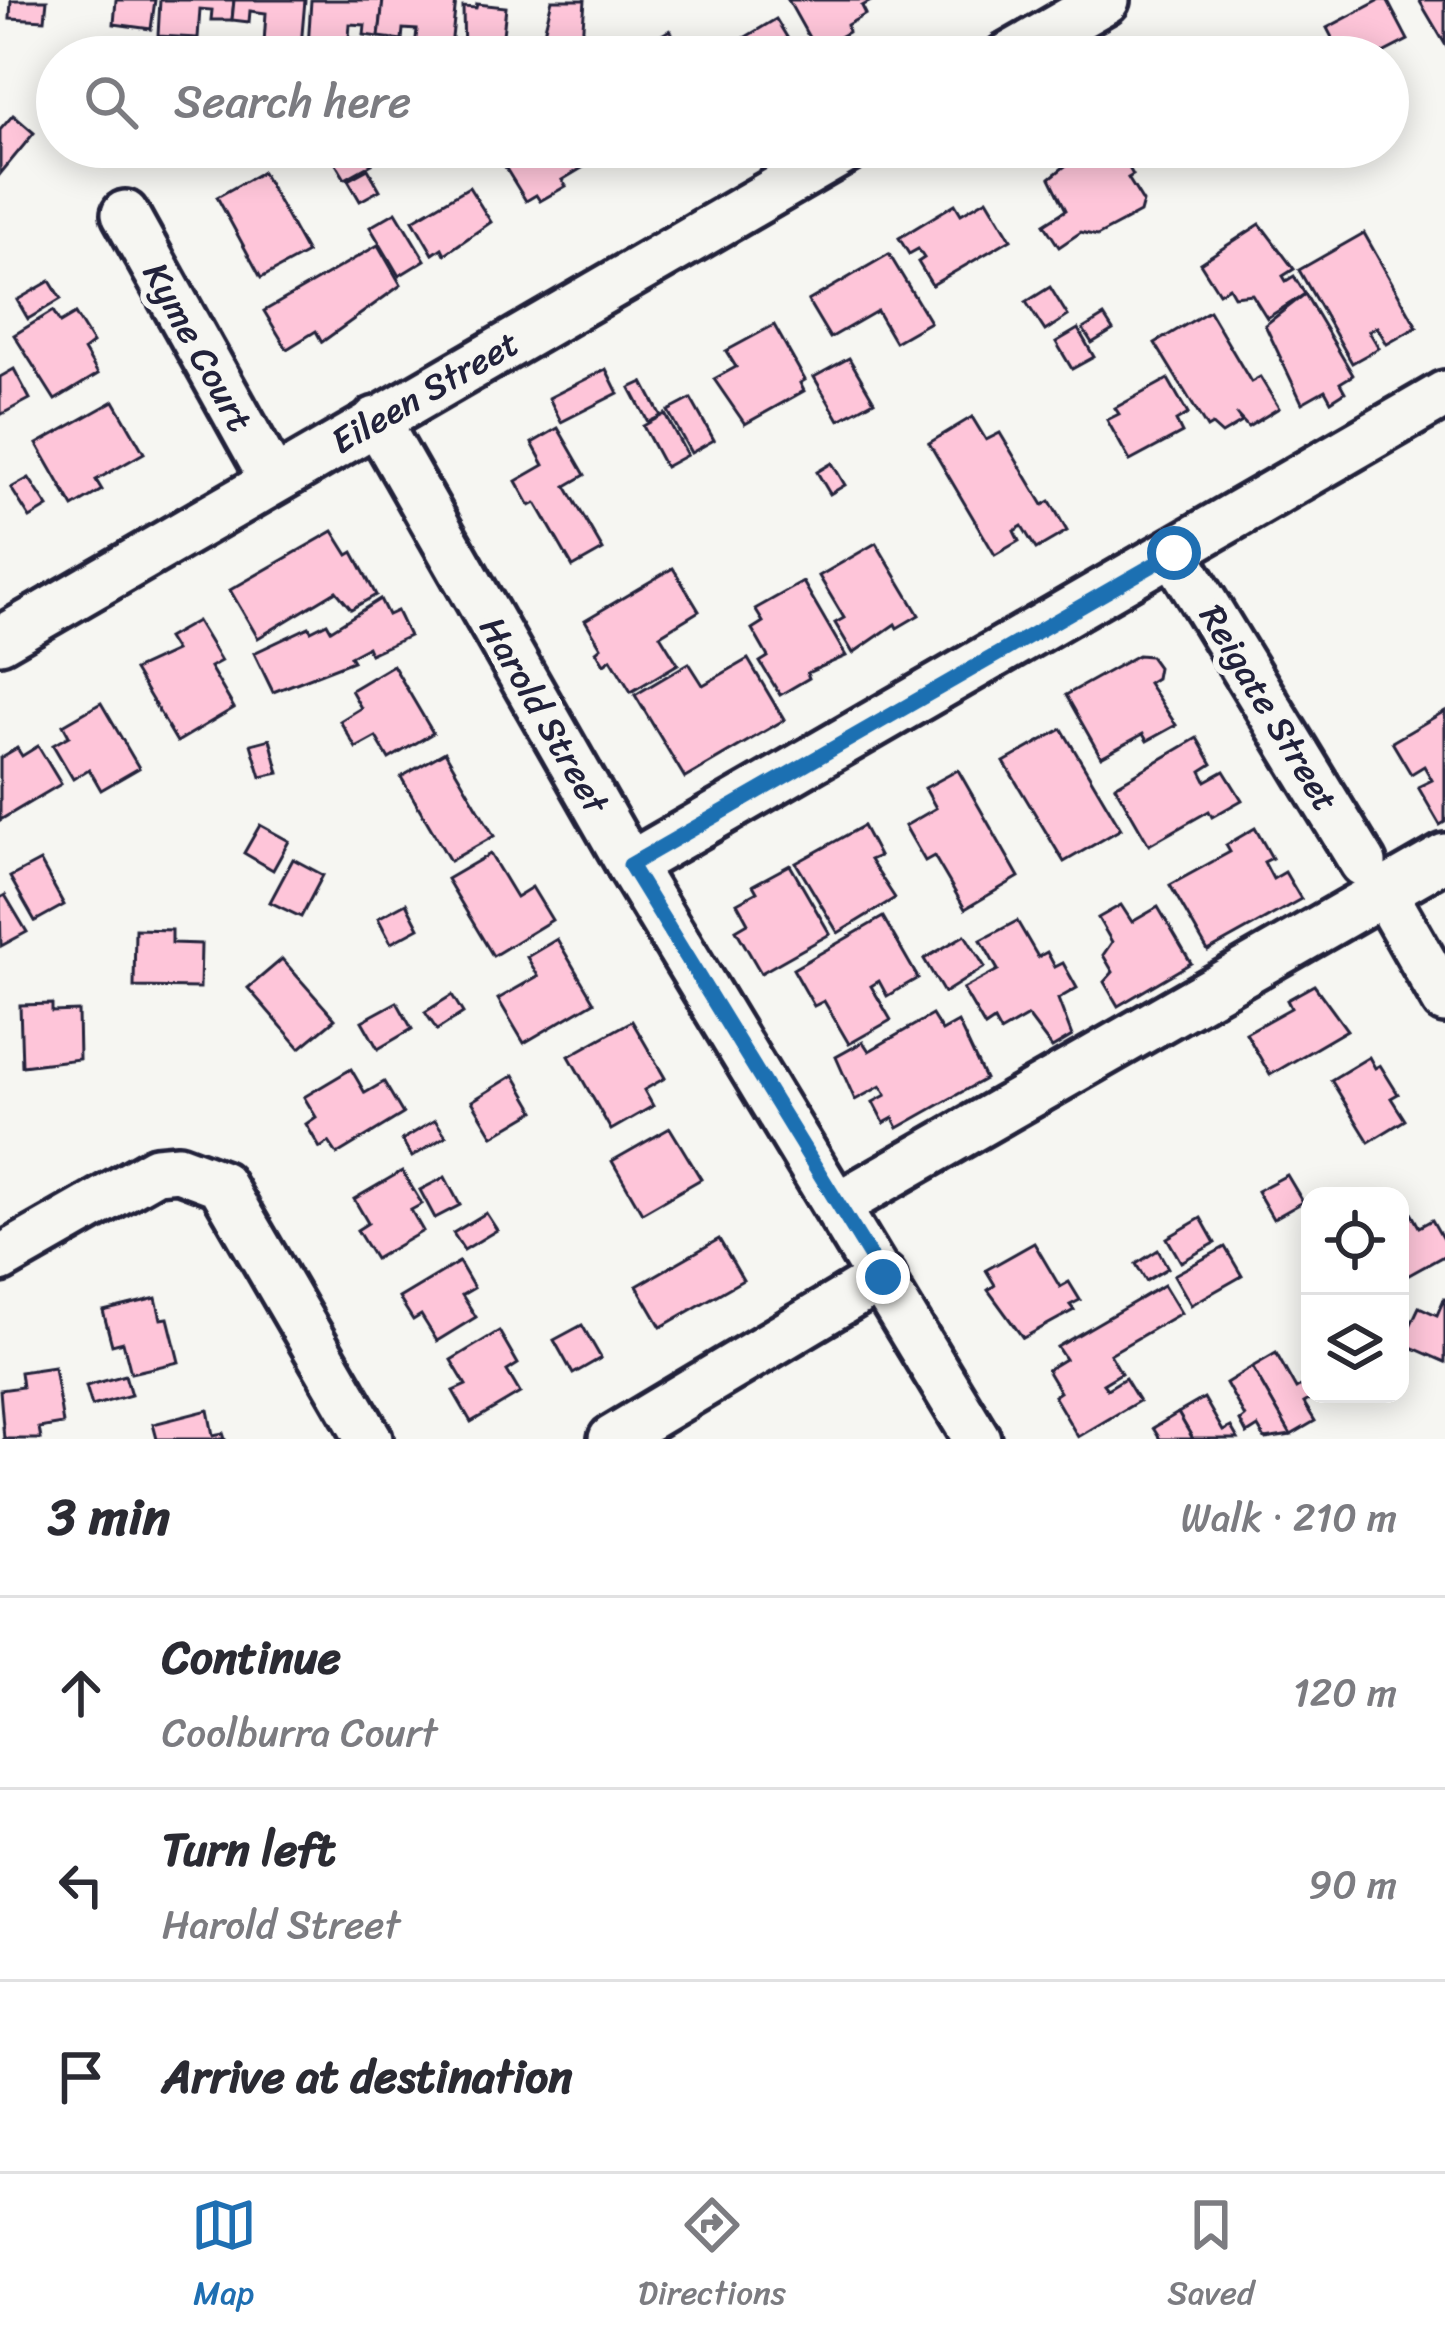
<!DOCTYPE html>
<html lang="en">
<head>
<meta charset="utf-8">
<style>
	body { margin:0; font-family:Sriracha,sans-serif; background:#f2f2f3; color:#2b2b33 }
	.controls { position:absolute; right:36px; bottom:36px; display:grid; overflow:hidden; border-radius:24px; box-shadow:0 6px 30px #0003 }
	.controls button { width:108px; height:108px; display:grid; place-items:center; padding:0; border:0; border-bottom:3px solid #e1e1e2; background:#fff; color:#2b2b33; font:60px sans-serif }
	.stop { position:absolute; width:36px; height:36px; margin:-27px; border:9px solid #1f6fb2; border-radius:50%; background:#fff }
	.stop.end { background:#1f6fb2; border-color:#fff; box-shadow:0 3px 12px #0008 }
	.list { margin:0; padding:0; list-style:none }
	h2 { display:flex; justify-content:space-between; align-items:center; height:156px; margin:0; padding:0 48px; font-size:51px }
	h2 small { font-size:39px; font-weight:400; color:#7c7c81 }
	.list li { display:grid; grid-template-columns:78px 1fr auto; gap:36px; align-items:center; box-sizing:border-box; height:192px; padding:0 48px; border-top:3px solid #e1e1e2 }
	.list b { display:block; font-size:45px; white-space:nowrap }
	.list p { margin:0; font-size:39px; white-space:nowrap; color:#7c7c81 }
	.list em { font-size:39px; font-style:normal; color:#7c7c81 }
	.icon { flex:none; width:66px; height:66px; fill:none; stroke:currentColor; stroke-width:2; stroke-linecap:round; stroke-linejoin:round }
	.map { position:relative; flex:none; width:1445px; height:1439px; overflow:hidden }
	.search { position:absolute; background:#fff; box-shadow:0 6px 30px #0003; left:36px; right:36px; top:36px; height:132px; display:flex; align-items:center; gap:30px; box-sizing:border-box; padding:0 42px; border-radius:66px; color:#7c7c81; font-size:45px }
	.sheet { height:732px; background:#fff }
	nav { display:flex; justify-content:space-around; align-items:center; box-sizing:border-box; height:168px; border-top:3px solid #e1e1e2; background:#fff; font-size:33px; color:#7c7c81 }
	nav a { display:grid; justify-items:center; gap:6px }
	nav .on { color:#1f6fb2 }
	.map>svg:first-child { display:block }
	.building { fill:#fec5d9; stroke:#22223b; stroke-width:3 }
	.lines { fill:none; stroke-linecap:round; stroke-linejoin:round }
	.minor-casing { stroke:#22223b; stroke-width:54 }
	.minor { stroke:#f6f6f2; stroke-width:45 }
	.route { stroke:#1f6fb2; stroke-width:15 }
	.labels { text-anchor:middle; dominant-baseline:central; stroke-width:12; stroke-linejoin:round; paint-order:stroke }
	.street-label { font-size:36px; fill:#22223b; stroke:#f6f6f2 }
</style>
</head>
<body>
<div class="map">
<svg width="1445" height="1439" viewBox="0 0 1445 1439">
	<rect width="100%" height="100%" fill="#f6f6f2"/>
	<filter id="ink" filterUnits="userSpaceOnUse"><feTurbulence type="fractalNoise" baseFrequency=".00833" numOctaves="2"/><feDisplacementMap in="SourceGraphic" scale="24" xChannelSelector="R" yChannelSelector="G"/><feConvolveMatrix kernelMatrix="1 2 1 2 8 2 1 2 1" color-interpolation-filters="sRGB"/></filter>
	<g filter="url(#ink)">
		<g class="building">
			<polygon points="11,0 47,0 45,20 10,18"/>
			<polygon points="116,0 155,0 151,29 114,24"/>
			<polygon points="160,0 234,0 232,20 211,20 212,10 200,9 198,38 158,36"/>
			<polygon points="234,0 305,0 301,46 264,43 266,13 250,11 249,22 232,20"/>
			<polygon points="311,0 383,0 379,37 364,35 365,25 350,24 348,51 308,48"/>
			<polygon points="383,0 456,0 450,57 414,55 417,30 403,29 402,40 379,37"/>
			<polygon points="552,0 585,0 581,53 556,50 557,34 544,32"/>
			<polygon points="788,0 873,0 862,6 866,14 847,25 848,32 816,50"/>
			<polygon points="1380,0 1387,0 1408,40 1375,57 1342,57 1327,28"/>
			<polygon points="1419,0 1445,0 1445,44"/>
			<polygon points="477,4 506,7 503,35 539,35 537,51 553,57 464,57 463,7 476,8"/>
			<polygon points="776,19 799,57 712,57"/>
			<polygon points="670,30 686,57 634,57 631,53"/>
			<polygon points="100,38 110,56 116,52 119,57 66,57"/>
			<polygon points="13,115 34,133 0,174 0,130"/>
			<polygon points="353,147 362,147 372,164 345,179 333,159"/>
			<polygon points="526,147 583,147 592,162 562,180 566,186 540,201 536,195 526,201 502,162"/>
			<polygon points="1089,147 1117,147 1133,175 1128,178 1143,202 1140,213 1097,236 1081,232 1059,247 1044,224 1066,210 1050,178"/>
			<polygon points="368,169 380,190 360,201 348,180"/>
			<polygon points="262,172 307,253 261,278 217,197"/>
			<polygon points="469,187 491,222 445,254 442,248 433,254 413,220"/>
			<polygon points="987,199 1011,239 932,285 918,262 924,258 918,249 909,254 899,238 955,204 961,214"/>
			<polygon points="396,212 425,260 399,276 370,227"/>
			<polygon points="1260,224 1294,269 1283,276 1286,281 1294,276 1305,294 1267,318 1252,294 1234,296 1229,287 1219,293 1200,263"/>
			<polygon points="1364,233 1417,327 1387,344 1377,327 1369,331 1379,348 1352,363 1299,270"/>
			<polygon points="378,245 401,285 322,342 316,331 287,349 264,311"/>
			<polygon points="889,254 930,322 895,342 877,311 830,338 808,301"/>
			<polygon points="50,281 61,299 28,319 17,300"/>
			<polygon points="1050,287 1068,316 1045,331 1026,302"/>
			<polygon points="1305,294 1353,375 1340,383 1345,392 1331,401 1325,390 1302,403 1265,325"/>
			<polygon points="53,311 60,323 75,314 93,343 84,350 98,374 55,400 14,335"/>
			<polygon points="1209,311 1251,382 1260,377 1279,408 1248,427 1236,414 1242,422 1222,434 1212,425 1207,428 1155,343"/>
			<polygon points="1104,316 1113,330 1092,343 1083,329"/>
			<polygon points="774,325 805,380 800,383 804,391 745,424 714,379 736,367 726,351"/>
			<polygon points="1078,329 1094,357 1072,369 1056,342"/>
			<polygon points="849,358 874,401 839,420 814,377"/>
			<polygon points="14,369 30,399 0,415 0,377"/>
			<polygon points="606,369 618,393 561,422 549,398"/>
			<polygon points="1168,379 1188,414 1176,421 1182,433 1130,461 1107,420 1119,414 1115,408"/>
			<polygon points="643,382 661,416 648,422 630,388"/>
			<polygon points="691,399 714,440 691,453 668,411"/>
			<polygon points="114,401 144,453 96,480 102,490 73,507 37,444"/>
			<polygon points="665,414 687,455 665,467 643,426"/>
			<polygon points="972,417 986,440 1000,433 1043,505 1050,501 1067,531 1036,549 1022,526 1014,531 1019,541 995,555 929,443"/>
			<polygon points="558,428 585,475 566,486 603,550 573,567 536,503 530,506 516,481 544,465 532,443"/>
			<polygon points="832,463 845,485 830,494 817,472"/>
			<polygon points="29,478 48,507 30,518 11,488"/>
			<polygon points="333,531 348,555 353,552 376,595 351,609 336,591 258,638 230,590"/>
			<polygon points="876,543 919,615 897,628 895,624 853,653 835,623 844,618 819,576"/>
			<polygon points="673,568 699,611 660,635 678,664 631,692 611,659 604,664 596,651 601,647 585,620"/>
			<polygon points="803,582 846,656 807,673 809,678 780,695 760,662 768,657 752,629 763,622 755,609"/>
			<polygon points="380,599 388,615 397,611 409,636 370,654 367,647 350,656 353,661 273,692 254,653 309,627 311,631 327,623 331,630"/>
			<polygon points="197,621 221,661 210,667 234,708 177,742 134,670 175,651 167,638"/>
			<polygon points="1138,655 1150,656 1158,667 1156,678 1148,683 1176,725 1147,741 1143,734 1101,757 1066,695"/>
			<polygon points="748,659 784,720 685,778 635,695 689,663 703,685"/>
			<polygon points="393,665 433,733 389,759 376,737 356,748 340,721 361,708 351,690"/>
			<polygon points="101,703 139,768 101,790 89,769 73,779 53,745 69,736 63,725"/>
			<polygon points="1445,711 1445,822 1440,825 1418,787 1432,780 1424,766 1411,774 1392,742"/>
			<polygon points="1062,729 1121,829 1064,862 1004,762"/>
			<polygon points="1197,738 1212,764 1201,771 1206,781 1224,771 1242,800 1212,817 1209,811 1149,845 1115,786"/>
			<polygon points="270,739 279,773 261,777 251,744"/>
			<polygon points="38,746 61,784 0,820 0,758 17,748 22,756"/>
			<polygon points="445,752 494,836 450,861 401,777"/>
			<polygon points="958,770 1019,877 965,909 934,856 925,861 905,826 936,808 925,788"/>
			<polygon points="260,825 289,841 273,870 244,853"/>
			<polygon points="863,826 879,856 870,860 895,898 838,933 796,863"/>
			<polygon points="1255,828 1272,858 1264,862 1273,879 1285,872 1301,899 1208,951 1170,885 1230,852 1226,845"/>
			<polygon points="490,854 516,897 532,887 552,920 493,956 447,879"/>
			<polygon points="293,859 323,875 301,917 270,902"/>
			<polygon points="40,861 64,905 35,921 10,877"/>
			<polygon points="790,865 830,934 761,973 736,930 748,923 737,903 757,892 753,885"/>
			<polygon points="5,895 27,932 1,946 0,898"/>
			<polygon points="406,903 419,928 391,943 378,918"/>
			<polygon points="1121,905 1132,922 1158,907 1191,963 1118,1006 1104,982 1113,972 1103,955 1112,942 1098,918"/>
			<polygon points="883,917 918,978 887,996 879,981 871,986 891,1020 849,1044 824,1001 814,1006 793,969"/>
			<polygon points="1017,921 1038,957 1047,952 1055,967 1063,963 1077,988 1058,999 1072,1036 1052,1048 1028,1016 1000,1032 994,1021 985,1027 963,989 998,970 981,940"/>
			<polygon points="135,929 172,930 172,943 201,944 200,988 134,987"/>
			<polygon points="965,935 985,967 944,993 924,959"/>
			<polygon points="557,939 594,1002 524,1043 498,999 538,976 527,957"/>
			<polygon points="282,959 335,1019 300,1048 248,988"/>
			<polygon points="1314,985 1347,1030 1270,1075 1246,1033 1291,1008 1287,1000"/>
			<polygon points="452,995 463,1013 437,1030 425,1012"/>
			<polygon points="397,1002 412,1029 378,1049 362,1021"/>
			<polygon points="52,1004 52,1012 78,1011 79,1059 22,1066 20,1005"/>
			<polygon points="932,1015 942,1031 958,1022 985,1079 898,1128 893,1118 884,1123 873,1102 886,1095 881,1086 855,1100 836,1057 863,1042 869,1051"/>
			<polygon points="632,1021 665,1078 644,1090 653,1106 611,1130 569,1056"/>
			<polygon points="1369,1057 1375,1068 1380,1065 1398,1094 1391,1098 1405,1120 1369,1142 1331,1080"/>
			<polygon points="351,1069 365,1093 384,1082 403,1114 337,1154 329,1142 320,1148 306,1124 316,1117 304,1097"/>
			<polygon points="514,1075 535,1111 493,1136 472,1101"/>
			<polygon points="435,1120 446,1136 412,1157 402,1140"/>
			<polygon points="670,1128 701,1179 642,1213 612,1161"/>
			<polygon points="402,1171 422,1204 411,1210 423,1231 375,1259 357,1230 368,1223 354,1199"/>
			<polygon points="1287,1175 1303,1202 1273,1219 1257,1191"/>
			<polygon points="445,1177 460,1205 435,1218 420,1190"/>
			<polygon points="1400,1193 1419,1227 1432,1220 1445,1243 1445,1255 1400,1280 1400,1196 1394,1196"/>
			<polygon points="486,1213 497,1230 464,1250 453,1233"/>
			<polygon points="1201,1218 1215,1243 1181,1262 1167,1238"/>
			<polygon points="719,1239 743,1280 661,1327 637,1286"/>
			<polygon points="1034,1243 1060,1287 1069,1282 1080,1300 1070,1305 1074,1310 1023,1338 988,1290 995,1285 986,1270"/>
			<polygon points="1225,1247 1242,1276 1191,1305 1174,1275"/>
			<polygon points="1158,1250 1168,1268 1146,1281 1136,1264"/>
			<polygon points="459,1262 474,1288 462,1295 476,1317 437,1341 421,1315 413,1320 399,1298"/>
			<polygon points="1164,1285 1181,1313 1110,1354 1121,1373 1103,1384 1107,1389 1125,1378 1139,1401 1078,1437 1054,1396 1060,1392 1047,1370 1065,1359 1057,1347"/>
			<polygon points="156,1298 161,1319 168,1318 179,1362 131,1373 123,1342 112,1345 103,1311"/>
			<polygon points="1444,1299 1445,1299 1445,1362 1402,1343 1419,1307 1437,1315"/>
			<polygon points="582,1325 601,1358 573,1374 554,1340"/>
			<polygon points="499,1331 518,1364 507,1371 520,1393 471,1422 453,1391 466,1385 451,1360"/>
			<polygon points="1276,1353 1296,1389 1306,1383 1314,1397 1304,1403 1315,1421 1291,1435 1252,1367"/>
			<polygon points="54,1367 63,1424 39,1428 41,1439 4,1439 0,1390 22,1387 20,1372"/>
			<polygon points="1252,1367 1291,1435 1265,1439 1258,1427 1247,1434 1240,1421 1245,1417 1226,1383"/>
			<polygon points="125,1375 131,1395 92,1406 86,1386"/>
			<polygon points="1204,1398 1223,1431 1231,1427 1238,1439 1193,1439 1178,1413"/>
			<polygon points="208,1410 213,1435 223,1433 225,1439 157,1439 153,1424"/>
			<polygon points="1178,1413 1193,1439 1160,1439 1153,1428"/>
		</g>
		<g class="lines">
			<g class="minor-casing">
				<g id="minor">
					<polyline points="1007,57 1106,0"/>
					<polyline points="125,214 273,480"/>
					<polyline points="376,420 630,865 977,1439"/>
					<polyline points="1174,553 1363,863"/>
					<polyline points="0,640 851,147"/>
					<polyline points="630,865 1445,394"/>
					<polyline points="1396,914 1445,1000"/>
					<polyline points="838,1205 1445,857"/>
					<polyline points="0,1259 156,1170 178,1168 221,1184 369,1439"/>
					<polyline points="612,1439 883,1277"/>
				</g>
			</g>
			<use href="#minor" class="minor"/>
		</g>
	</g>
	<g class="lines" filter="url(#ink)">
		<polyline class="route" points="883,1277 630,865 1174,553"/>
	</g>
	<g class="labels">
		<g class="street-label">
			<text transform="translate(198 347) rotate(61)">Kyme Court</text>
			<text transform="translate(425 392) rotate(-30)">Eileen Street</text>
			<text transform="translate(1269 708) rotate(59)">Reigate Street</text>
			<text transform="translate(544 715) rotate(60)">Harold Street</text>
		</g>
	</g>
</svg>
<div class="controls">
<button><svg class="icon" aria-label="locate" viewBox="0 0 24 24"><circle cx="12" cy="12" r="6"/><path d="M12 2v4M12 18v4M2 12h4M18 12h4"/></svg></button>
<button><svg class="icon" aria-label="layers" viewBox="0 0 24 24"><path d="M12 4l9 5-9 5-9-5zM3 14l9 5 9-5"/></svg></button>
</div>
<div class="stop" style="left:1174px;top:553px"></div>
<div class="stop end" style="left:883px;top:1277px"></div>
<div class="search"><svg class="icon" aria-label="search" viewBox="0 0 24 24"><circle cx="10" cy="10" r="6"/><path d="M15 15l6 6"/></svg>Search here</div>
</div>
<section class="sheet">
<h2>3 min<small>Walk · 210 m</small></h2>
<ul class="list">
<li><svg class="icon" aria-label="ahead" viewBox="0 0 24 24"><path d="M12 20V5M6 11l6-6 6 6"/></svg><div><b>Continue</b><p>Coolburra Court</p></div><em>120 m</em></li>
<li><svg class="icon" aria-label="left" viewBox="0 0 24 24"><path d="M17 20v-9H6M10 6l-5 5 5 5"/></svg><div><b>Turn left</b><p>Harold Street</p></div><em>90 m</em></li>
<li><svg class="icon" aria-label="arrive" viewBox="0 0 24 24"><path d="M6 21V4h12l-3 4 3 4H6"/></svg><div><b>Arrive at destination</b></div></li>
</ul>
</section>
<nav>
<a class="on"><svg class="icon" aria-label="map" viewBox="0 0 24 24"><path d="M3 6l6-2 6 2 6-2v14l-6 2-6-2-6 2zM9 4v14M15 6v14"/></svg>Map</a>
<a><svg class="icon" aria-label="directions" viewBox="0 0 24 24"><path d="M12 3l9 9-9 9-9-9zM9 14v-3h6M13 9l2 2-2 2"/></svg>Directions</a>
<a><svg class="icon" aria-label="saved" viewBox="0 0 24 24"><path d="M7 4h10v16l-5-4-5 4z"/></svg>Saved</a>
</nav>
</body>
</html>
